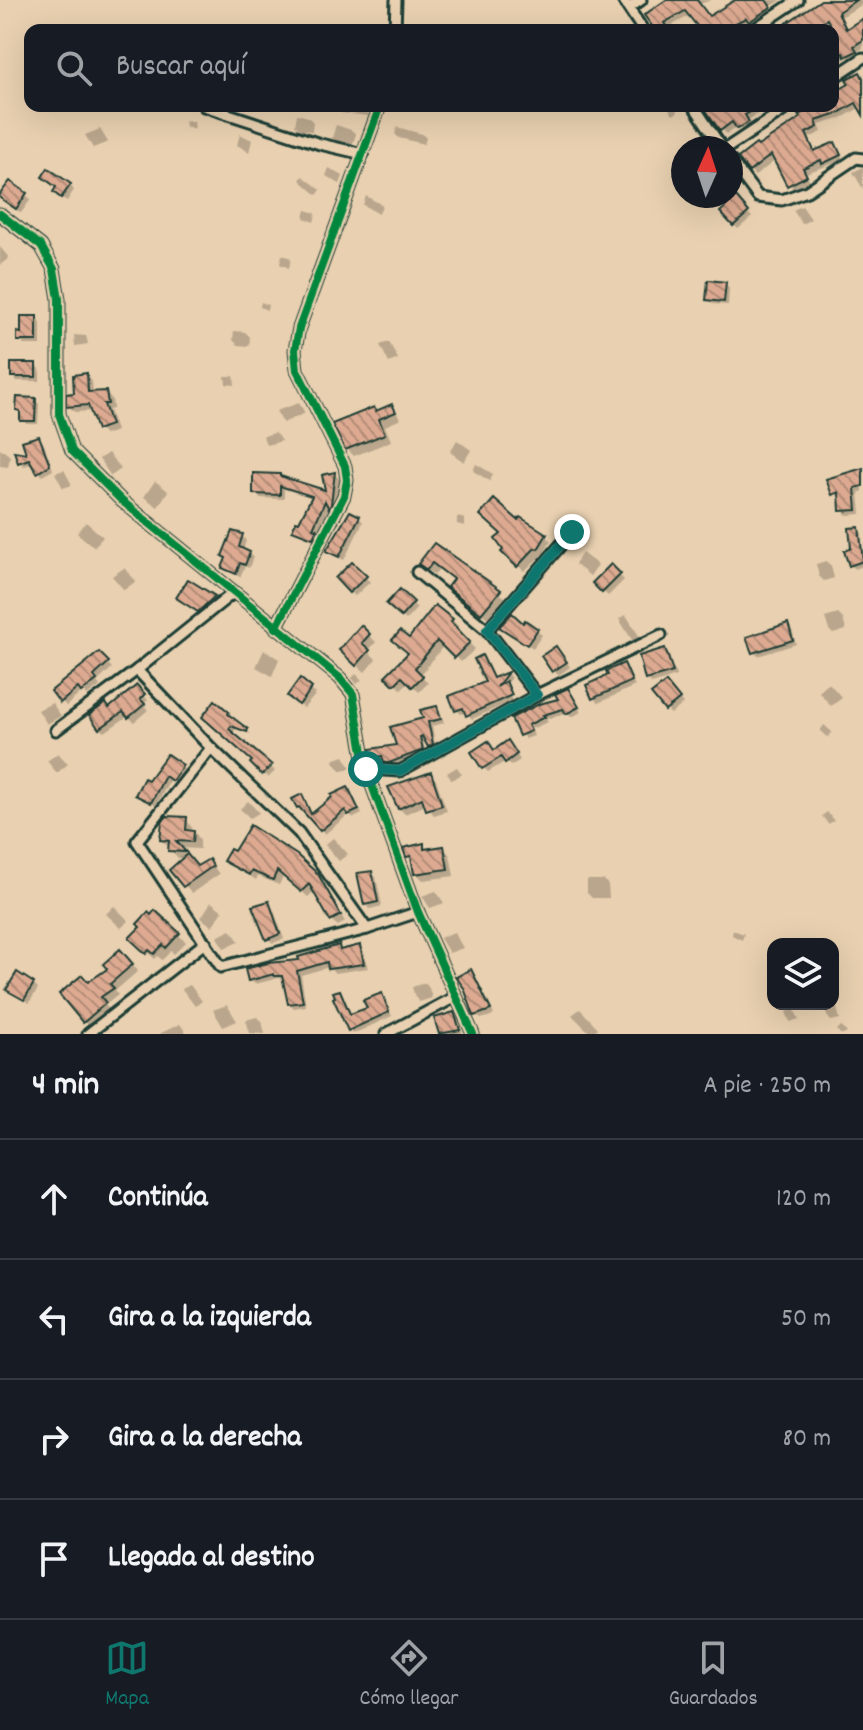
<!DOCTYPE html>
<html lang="es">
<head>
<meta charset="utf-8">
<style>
	body { margin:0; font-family:Dekko,sans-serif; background:#20242c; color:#f1f3f6 }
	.controls { position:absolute; right:24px; bottom:24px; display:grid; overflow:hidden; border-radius:16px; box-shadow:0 8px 32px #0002 }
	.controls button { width:72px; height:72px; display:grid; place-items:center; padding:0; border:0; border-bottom:2px solid #363941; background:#171b24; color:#f1f3f6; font:40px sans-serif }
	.compass { position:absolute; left:671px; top:136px; width:72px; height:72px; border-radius:50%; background:#171b24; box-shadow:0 8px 32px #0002; rotate:3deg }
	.stop { position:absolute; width:24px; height:24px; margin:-18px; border:6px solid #0f766e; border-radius:50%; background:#fff }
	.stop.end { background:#0f766e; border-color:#fff; box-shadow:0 2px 8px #0008 }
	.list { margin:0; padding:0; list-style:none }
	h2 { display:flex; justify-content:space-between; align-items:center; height:104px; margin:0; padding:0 32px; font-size:34px }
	h2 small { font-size:26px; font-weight:400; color:#9ea1a6 }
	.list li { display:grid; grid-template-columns:52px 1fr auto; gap:24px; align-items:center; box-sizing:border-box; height:120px; padding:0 32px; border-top:2px solid #363941 }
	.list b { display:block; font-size:30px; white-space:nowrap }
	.list em { font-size:26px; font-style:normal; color:#9ea1a6 }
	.icon { flex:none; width:44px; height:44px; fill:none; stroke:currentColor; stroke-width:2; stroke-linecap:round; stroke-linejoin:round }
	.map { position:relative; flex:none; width:863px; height:1034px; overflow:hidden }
	.search { position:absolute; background:#171b24; box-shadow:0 8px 32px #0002; left:24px; right:24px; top:24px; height:88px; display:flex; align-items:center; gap:20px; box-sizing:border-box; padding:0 28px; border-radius:16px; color:#9ea1a6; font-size:30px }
	.sheet { height:584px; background:#171b24 }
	nav { display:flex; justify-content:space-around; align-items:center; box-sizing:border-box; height:112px; border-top:2px solid #363941; background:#171b24; font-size:22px; color:#9ea1a6 }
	nav a { display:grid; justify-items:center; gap:4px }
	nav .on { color:#0f766e }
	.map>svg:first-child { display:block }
	.shadow { fill:#0003 }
	.building { fill:url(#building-back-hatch); stroke:#1f3d34; stroke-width:2 }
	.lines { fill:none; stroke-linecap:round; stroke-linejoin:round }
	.street-casing { stroke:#1f3d34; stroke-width:15 }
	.street { stroke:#e8d0b0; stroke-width:9 }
	.cycleway-casing { stroke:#e8d0b0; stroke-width:13 }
	.cycleway { stroke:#00873e; stroke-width:8 }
	.route { stroke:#0f766e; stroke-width:10 }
</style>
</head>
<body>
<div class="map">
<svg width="863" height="1034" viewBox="0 0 863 1034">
	<defs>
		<pattern id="building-back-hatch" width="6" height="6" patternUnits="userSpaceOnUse" patternTransform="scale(2)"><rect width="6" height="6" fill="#ddaa91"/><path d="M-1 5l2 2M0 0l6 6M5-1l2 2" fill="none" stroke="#b38c77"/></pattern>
	</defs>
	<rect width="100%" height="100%" fill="#e8d0b0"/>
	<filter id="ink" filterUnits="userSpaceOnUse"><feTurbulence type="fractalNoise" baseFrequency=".0125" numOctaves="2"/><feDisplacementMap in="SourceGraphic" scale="16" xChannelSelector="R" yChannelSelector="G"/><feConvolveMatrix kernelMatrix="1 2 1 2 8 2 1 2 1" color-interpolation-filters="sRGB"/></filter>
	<g filter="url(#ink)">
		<g class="shadow">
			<polygon points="670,0 712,0 699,4 709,18 738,0 782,0 770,7 774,12 755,26 752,22 735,30 697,30 701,28 691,15 667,28 669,30 659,30"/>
			<polygon points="825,0 863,0 863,4 841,17 848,31 863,20 863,48 858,51 860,56 851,60 848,57 833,67 833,30 779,30"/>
			<polygon points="859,74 863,78 863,110 861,107 840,119 819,125 822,132 809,138 816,152 834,144 844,160 806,173 810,181 793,189 776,160 755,176 750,171 741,158 816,109 815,107 833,106 833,101 838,100"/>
			<polygon points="369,106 368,116 341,113 335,107"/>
			<polygon points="667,106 674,106 678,112 673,115"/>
			<polygon points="706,106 770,106 748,120 752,127 743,133 738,126 726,134"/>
			<polygon points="297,114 308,117 313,122 312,131 300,130 295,125"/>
			<polygon points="185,120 194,122 195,129 186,127"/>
			<polygon points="336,125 351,130 356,134 352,146 337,143 332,138"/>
			<polygon points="397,127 422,134 426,138 424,144 399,138 395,134"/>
			<polygon points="100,129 108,142 93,148 85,135"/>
			<polygon points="240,134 252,140 249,152 237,145"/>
			<polygon points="863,167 863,189 853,172"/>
			<polygon points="329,168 343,176 340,184 326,176"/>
			<polygon points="303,176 321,190 317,195 300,180"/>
			<polygon points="10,183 31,199 21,213 5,201"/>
			<polygon points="70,185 74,190 67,201 60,197"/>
			<polygon points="366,196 382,205 379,214 363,205"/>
			<polygon points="735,200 752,217 738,229 722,212"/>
			<polygon points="802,206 811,219 802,224 793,210"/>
			<polygon points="306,210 316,213 314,222 304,218"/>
			<polygon points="0,247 9,258 0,265"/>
			<polygon points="282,255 291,258 289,268 280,264"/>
			<polygon points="725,284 729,288 728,305 713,304 708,299"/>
			<polygon points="261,302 268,305 267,310 260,307"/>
			<polygon points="36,318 41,323 41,345 24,345 19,340"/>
			<polygon points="234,331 245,332 250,337 249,346 238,345 233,340"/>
			<polygon points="74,335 86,336 88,344 75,346"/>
			<polygon points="389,342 398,359 389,363 380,345"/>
			<polygon points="36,365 40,370 40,381 17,381 13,376"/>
			<polygon points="86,375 92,382 93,394 106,393 112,399 113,409 109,410 116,431 105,435 99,429 92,411 75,412 68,406"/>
			<polygon points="225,376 234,376 235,385 226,384"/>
			<polygon points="35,400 39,404 38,424 26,424 18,410"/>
			<polygon points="299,403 305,413 283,423 276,411"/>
			<polygon points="392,407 401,419 385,426 391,441 354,456 347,449 377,413"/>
			<polygon points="275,433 282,441 266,445 263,436"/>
			<polygon points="39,438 43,442 53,470 42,476 34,463 24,466 20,462"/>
			<polygon points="457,440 471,450 464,462 450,452"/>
			<polygon points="0,448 10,456 8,467 0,466"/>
			<polygon points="108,453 121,469 111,476 99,459"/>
			<polygon points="476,464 493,474 490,481 473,471"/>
			<polygon points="64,470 72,485 63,488 55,473"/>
			<polygon points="863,470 863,491 859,493 861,514 847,515 842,510 841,497 834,494"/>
			<polygon points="335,474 340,480 336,510 335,512 330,507 318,533 321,536 318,542 300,534 294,529 300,525 313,498 284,489 284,499 260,498 255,493 282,479 328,493"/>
			<polygon points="155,481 168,491 158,507 144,497"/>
			<polygon points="358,517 363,522 344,560 333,555 328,550"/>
			<polygon points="457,517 465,519 465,526 457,524"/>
			<polygon points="576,519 583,526 581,529 578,526 570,526"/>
			<polygon points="86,522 103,537 94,547 77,533"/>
			<polygon points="518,524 545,535 551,541 544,553 524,571 504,552"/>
			<polygon points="858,529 862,533 863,566 855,569 851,565"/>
			<polygon points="242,536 246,540 243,551 253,557 249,568 245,566 240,577 224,568"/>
			<polygon points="435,546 506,598 489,619 456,594 454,580 439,569 434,575 420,564"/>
			<polygon points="582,553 598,565 590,576 575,564"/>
			<polygon points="826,561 831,566 834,578 824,581 819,576 816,564"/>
			<polygon points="352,564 370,582 355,596 338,579"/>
			<polygon points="611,567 624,580 608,596 595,583"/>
			<polygon points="124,568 136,581 124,590 112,576"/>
			<polygon points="189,582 221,605 206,618 178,597"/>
			<polygon points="400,592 417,608 406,620 389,604"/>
			<polygon points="838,614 843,619 846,630 833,634 829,630 825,618"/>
			<polygon points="626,615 641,639 634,643 619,619"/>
			<polygon points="452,620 458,626 455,629 475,649 461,662 444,645 420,676 428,683 419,692 409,682 401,689 388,676 410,654 409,641"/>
			<polygon points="526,623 542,635 533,648 514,635 512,637 502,627 523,626"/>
			<polygon points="788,625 792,630 796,644 758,656 754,652"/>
			<polygon points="361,628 376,642 368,651 376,659 365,672 341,650"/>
			<polygon points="264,650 279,659 272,676 256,667"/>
			<polygon points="664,650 669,655 676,676 652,684 647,679"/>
			<polygon points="561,653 570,667 559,675 554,671"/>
			<polygon points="99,655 112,668 97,682 100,686 87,696 83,691 66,706 54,692"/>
			<polygon points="482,657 495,680 508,674 511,678 506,687 512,701 472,719 467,712 461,714 457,710 488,683"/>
			<polygon points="624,666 635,686 598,703 594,698 611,676"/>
			<polygon points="356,674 362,680 357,684 352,678"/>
			<polygon points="300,681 316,694 304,708 294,700"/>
			<polygon points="829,683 842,698 831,706 819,692"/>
			<polygon points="137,688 148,700 143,704 148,710 134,722 128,716 105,732 100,728 110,710"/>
			<polygon points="670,689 683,704 671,714 666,709"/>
			<polygon points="568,691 581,712 572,717 568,713 546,719 548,722 531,729 534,736 525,739 514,719 561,700"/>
			<polygon points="52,703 61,716 47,724 38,710"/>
			<polygon points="437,708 441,713 444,723 432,726 436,749 434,750 426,740 423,741 426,754 394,766 385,760 378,761 374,757 398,746"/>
			<polygon points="228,714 251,734 236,729 232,734 275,771 268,778 254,762 204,716"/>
			<polygon points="824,725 832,732 828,737 820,731"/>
			<polygon points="512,747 520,760 511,766 506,761 488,772 484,768"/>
			<polygon points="58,753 68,764 57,773 47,761"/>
			<polygon points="344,756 351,768 341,771 333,760"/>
			<polygon points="182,767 186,771 177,784 170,779 156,806 138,794 149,783"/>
			<polygon points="457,767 462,774 452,780 447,773"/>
			<polygon points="430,774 436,780 447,811 434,815 426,805 405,814 399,808"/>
			<polygon points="348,789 362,814 354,818 349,814 325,834 299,807 301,797 313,815"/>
			<polygon points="248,801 259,813 250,818 240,809"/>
			<polygon points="827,812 834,821 828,824 822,816"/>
			<polygon points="186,819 200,840 200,849 180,848 198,868 209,861 219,874 192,893 171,870 185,858 178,858 162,840"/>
			<polygon points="333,838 348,854 339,861 325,845"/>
			<polygon points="423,845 428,850 443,848 450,855 454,876 423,880 416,873 414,862 408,856"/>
			<polygon points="226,860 316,875 324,882 345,922 338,926 331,920 315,890 308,897 284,875 279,885 258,876 256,880"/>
			<polygon points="371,873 376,877 382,906 370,909 365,904"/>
			<polygon points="587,880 604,880 608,885 609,898 592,898 587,893"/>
			<polygon points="436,891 444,903 430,908 422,896"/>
			<polygon points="211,902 223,911 212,926 201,918"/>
			<polygon points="268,903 273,908 284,939 273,943 268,939"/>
			<polygon points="114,906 129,921 121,928 106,914"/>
			<polygon points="155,913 186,942 174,954 171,951 162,960 158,956 155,959 132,938"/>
			<polygon points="231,930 239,941 224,948 217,937"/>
			<polygon points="733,930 744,934 742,940 732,935"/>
			<polygon points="454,932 463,948 449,953 440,938"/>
			<polygon points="338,947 342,951 359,947 364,952 368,968 335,973 329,967 301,975 306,1006 294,1008 289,1003 285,980 279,978 255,984 250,980"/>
			<polygon points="127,958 138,971 115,991 118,995 105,1005 111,1011 91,1028 84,1021 88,984"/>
			<polygon points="470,971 475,976 494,1015 481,1019 476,1015"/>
			<polygon points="425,983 429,988 432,998 419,1002 415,997 412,987"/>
			<polygon points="33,984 38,989 29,1003 9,990"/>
			<polygon points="190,985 202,1001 195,1006 182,989"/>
			<polygon points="340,992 352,1016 369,1009 381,995 392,1016 353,1034 349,1030"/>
			<polygon points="833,1004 837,1008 840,1019 831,1021 827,1016 824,1006"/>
			<polygon points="227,1005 237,1021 223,1027 213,1010"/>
			<polygon points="580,1009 598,1028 591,1034 572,1015"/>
			<polygon points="794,1009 799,1019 790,1022 786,1012"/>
			<polygon points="453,1014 458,1018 463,1034 441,1034 436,1019"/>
			<polygon points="257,1017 262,1021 265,1034 250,1033 246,1020"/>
			<polygon points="180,1024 187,1034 159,1034"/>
			<polygon points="841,1026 847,1033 845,1034 840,1034 837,1030"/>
		</g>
		<g class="building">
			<polygon points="666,0 697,0 709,16 735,0 766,0 771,7 749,22 746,18 721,30 700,30 685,11 664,23 669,30 655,30 644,15"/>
			<polygon points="821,0 856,0 838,12 846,29 863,18 863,40 854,46 857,51 845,57 843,53 833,58 833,30 827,19 809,30 776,30"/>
			<polygon points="860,72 863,78 863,115 856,103 835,115 816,121 818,127 806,133 814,151 835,142 841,155 822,164 821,160 803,168 807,176 787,186 771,155 749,172 738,158 756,144 758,146 800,118 798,115 817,106 839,106 833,93 849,84 846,79"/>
			<polygon points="703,106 761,106 745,115 749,122 737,129 732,122 720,131"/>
			<polygon points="48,168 71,184 61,198 53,192 56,187 42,177"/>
			<polygon points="10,181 27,193 16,209 0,198 0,194"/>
			<polygon points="736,197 749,212 733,226 720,212"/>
			<polygon points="708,280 726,282 724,302 706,300"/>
			<polygon points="21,316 37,316 37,341 17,341 17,332 21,333"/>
			<rect x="11" y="363" width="25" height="14"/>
			<polygon points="87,373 88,392 106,391 108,404 104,404 111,425 97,430 88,405 66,407 66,394 74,393 73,375"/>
			<polygon points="17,397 36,398 35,421 20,421 20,411 16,410"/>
			<polygon points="392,404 396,412 379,419 385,434 345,450 332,424 374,407 376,411"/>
			<polygon points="39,436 50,465 37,473 29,459 18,463 14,451 26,453 22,441"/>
			<polygon points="863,468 863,486 855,488 857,510 840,511 839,492 832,495 826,479"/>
			<polygon points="335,472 331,504 329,509 325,501 313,528 317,529 313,538 292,530 296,521 299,522 312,496 280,486 280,495 253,494 253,473 280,474 280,476 325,490 322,475"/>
			<polygon points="494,499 518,520 520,517 547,534 538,549 535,548 517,567 501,552 503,550 495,539 501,534 480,515"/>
			<polygon points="350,511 360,516 339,557 326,551"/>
			<polygon points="859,527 863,561 849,566 844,551 851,548 849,528"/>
			<polygon points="232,531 243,534 239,547 250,552 245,565 240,563 236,574 222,568 226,558 222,556"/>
			<polygon points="434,543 501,590 481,614 447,587 453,579 432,563 427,570 418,564"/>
			<polygon points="352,562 367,576 349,593 335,578"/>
			<polygon points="611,564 621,574 602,593 592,583"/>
			<polygon points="188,579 215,596 198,612 176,598"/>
			<polygon points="400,589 414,602 401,617 386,604"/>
			<polygon points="435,605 453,619 451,622 470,642 454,658 437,641 415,668 423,676 412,687 402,677 394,685 385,676 408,653 392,640 400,631 409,638"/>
			<polygon points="512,613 523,623 525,620 538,629 527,645 499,627"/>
			<polygon points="788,623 793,640 752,653 746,637"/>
			<polygon points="361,625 370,634 362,643 370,650 356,666 339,650"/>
			<polygon points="556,646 567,662 552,672 541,656"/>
			<polygon points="665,648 673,672 645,680 639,656"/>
			<polygon points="99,652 109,662 94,676 97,680 81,692 78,688 60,703 51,691"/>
			<polygon points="482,655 493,678 508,672 497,687 506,681 512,695 466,716 463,708 455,711 449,696 485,682 474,659"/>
			<polygon points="624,663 632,681 592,699 586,685 608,675 606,671"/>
			<polygon points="300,678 312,688 299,705 287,696"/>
			<polygon points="666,682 680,699 665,711 651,694"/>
			<polygon points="137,685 145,694 140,699 145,704 128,718 123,712 99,729 89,715 106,703 109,708"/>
			<polygon points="568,688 579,707 566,714 563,709 543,715 545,717 528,725 531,731 519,736 511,718 539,704 558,699 555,694"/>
			<polygon points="215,700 229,712 228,714 248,729 247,732 231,726 229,729 272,765 262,775 250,763 252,761 202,717"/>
			<polygon points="437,706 441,719 428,722 433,744 428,747 422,736 420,737 423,750 389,763 384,763 382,756 372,758 370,749 396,745 390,727 423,718 420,710"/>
			<polygon points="508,740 517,754 505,763 501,757 482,769 471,752 488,741 494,750"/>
			<polygon points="167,754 183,765 172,781 165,776 151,803 135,795 144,778 148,780"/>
			<polygon points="431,772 442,805 426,810 422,798 398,809 388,787"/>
			<polygon points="348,787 359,810 348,815 345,810 320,831 299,807 297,808 292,799 302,794 311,814 332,797 331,795"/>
			<polygon points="167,816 187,817 186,830 194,831 193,842 176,841 186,852 168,851 169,841 160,840 162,822"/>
			<polygon points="250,825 297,855 318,874 341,915 330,921 309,884 301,892 277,871 273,880 251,871 249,875 223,861 230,849 234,851"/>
			<polygon points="424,843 424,849 444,846 448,869 414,874 411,856 406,857 403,848"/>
			<polygon points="187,854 197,866 209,859 213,866 183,887 169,870"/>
			<polygon points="372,871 378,902 364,905 357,873"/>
			<polygon points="269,901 280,934 266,940 252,906"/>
			<polygon points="155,910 180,933 166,948 163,945 154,954 149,950 146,954 129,938 140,927 137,924 148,912 151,915"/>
			<polygon points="339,945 340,950 360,945 364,964 328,969 327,962 297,971 303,1002 288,1004 282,976 274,976 274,974 248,981 245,969 268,963 299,960 298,957"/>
			<polygon points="120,949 133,964 110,984 114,988 101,997 106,1003 83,1023 59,994 82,975 88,982 107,969 103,964"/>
			<polygon points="471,969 491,1010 474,1016 464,988 456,977"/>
			<polygon points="17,972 34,983 24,1000 6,990"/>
			<polygon points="340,990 350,1014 367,1008 363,1000 382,993 389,1012 348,1031 333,998 335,997 333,992"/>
			<polygon points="454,1012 460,1030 439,1034 434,1018"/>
		</g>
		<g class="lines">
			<g class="street-casing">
				<g id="street">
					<polyline points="623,0 643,30"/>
					<polyline points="629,8 641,0"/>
					<polyline points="395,30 396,0"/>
					<polyline points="753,30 798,0"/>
					<polyline points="833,78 863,58"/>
					<polyline points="204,106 320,144 363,154"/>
					<polyline points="694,106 722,148"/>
					<polyline points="727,148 790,106"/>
					<polyline points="731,161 758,197 782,200 807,191 856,158 863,159"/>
					<polyline points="0,214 41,246 54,269 59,299 59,414 72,451 122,501 340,678 353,694 366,769 418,912 473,1034"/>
					<polyline points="417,572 487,630 537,695"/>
					<polyline points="276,628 344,496 347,480 345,466 297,370 295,350 299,328 380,106"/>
					<polyline points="487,630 572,532"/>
					<polyline points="137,670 211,748 299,833 367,929"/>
					<polyline points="56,730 137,670 233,593"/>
					<polyline points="211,748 137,841 221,967 367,929 418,912"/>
					<polyline points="366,769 400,771 537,695 661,635"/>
					<polyline points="88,1034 206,942"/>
					<polyline points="386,1034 455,997"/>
				</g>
			</g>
			<use href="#street" class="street"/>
			<g class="cycleway-casing">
				<g id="cycleway">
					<polyline points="0,214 41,246 54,269 59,299 59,414 72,451 122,501 340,678 353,694 366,769 418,912 473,1034"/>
					<polyline points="276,628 344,496 347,480 345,466 297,370 295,350 299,328 380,106"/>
				</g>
			</g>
			<use href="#cycleway" class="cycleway"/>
		</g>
	</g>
	<g class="lines" filter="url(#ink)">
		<polyline class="route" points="366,769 400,771 537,695 487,630 572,532"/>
	</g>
</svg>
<div class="controls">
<button><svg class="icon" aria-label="layers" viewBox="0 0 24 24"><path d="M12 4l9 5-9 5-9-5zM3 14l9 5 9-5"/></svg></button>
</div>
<svg class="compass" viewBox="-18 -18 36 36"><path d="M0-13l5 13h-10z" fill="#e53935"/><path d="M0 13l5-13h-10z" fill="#9ea1a6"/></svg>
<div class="stop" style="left:366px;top:769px"></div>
<div class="stop end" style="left:572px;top:532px"></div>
<div class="search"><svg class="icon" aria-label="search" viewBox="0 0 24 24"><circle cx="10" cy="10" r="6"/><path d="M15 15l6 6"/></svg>Buscar aquí</div>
</div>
<section class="sheet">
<h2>4 min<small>A pie · 250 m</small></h2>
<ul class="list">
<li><svg class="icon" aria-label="ahead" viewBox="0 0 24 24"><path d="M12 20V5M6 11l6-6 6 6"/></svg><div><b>Continúa</b></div><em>120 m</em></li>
<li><svg class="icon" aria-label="left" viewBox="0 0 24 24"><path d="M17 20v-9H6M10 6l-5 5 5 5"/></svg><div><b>Gira a la izquierda</b></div><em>50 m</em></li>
<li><svg class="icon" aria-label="right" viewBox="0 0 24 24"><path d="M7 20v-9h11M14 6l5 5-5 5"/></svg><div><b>Gira a la derecha</b></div><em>80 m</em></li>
<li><svg class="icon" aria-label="arrive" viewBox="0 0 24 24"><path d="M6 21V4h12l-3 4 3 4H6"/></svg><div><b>Llegada al destino</b></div></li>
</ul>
</section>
<nav>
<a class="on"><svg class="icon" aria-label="map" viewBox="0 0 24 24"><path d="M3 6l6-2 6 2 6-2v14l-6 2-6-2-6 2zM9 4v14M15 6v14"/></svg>Mapa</a>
<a><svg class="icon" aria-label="directions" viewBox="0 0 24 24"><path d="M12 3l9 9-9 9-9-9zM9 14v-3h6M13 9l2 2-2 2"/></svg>Cómo llegar</a>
<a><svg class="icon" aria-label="saved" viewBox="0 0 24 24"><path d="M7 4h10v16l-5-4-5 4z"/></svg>Guardados</a>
</nav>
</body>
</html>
